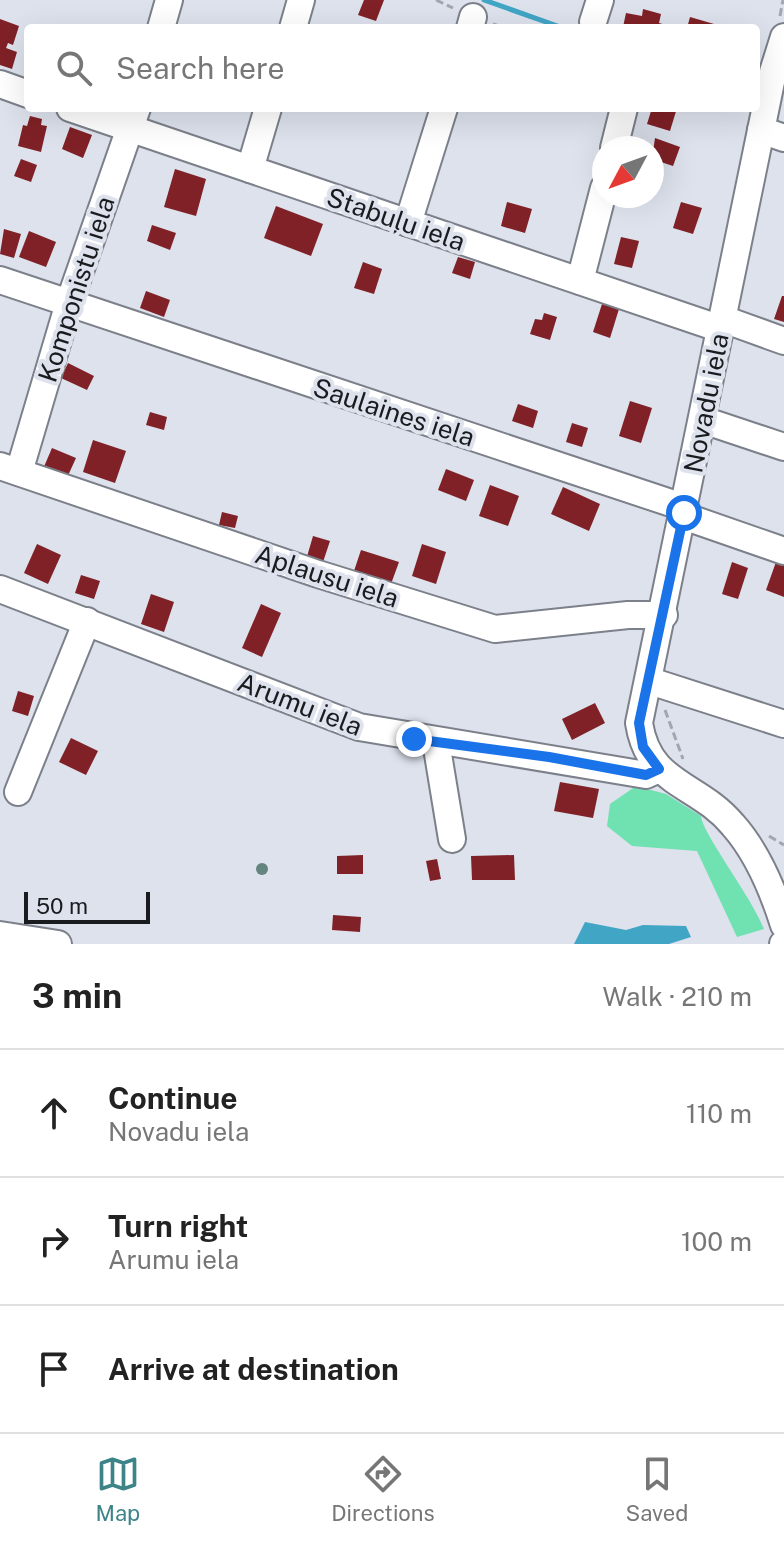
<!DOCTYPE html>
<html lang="en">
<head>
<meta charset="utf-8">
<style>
	body { margin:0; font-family:"Public Sans",sans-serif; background:#f6f6f6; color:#222 }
	.compass { position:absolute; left:592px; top:136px; width:72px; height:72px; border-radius:50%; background:#fff; box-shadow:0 8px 32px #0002; rotate:229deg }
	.scale { position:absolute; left:24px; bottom:20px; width:126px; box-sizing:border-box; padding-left:8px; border:4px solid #191b1e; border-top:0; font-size:22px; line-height:28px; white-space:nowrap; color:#191b1e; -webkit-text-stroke:6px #dde2ed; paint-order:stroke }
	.stop { position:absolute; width:24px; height:24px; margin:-18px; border:6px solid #1a73e8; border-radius:50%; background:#fff }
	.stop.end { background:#1a73e8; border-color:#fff; box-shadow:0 2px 8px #0008 }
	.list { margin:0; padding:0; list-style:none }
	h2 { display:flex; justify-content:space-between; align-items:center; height:104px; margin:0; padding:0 32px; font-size:34px }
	h2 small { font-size:26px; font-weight:400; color:#767676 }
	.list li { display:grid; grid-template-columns:52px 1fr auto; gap:24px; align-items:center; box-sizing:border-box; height:128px; padding:0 32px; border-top:2px solid #e0e0e0 }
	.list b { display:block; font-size:30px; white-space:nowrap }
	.list p { margin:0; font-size:26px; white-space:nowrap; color:#767676 }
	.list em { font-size:26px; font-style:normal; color:#767676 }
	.icon { flex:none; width:44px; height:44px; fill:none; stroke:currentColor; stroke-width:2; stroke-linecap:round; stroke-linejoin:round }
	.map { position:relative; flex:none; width:784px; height:944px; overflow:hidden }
	.search { position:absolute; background:#fff; box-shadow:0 8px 32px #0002; left:24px; right:24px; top:24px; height:88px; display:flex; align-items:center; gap:20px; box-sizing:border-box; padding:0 28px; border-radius:8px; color:#767676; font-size:30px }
	.sheet { height:488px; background:#fff }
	nav { display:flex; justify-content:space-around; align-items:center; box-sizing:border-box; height:112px; border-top:2px solid #e0e0e0; background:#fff; font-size:22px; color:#767676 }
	nav a { display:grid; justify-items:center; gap:4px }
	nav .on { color:#3c8488 }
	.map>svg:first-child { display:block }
	.green { fill:#70e1b1 }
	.water { fill:#41a5c5 }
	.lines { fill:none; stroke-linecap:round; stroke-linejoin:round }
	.stream { stroke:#41a5c5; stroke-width:5 }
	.building { fill:#7f2126 }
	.minor-casing { stroke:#7c808a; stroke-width:30 }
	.path { stroke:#a2a6ae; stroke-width:3; stroke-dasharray:8 4; stroke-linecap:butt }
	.minor { stroke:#fff; stroke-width:26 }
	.tree { fill:#64847f }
	.route { stroke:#1a73e8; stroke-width:10 }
	.labels { text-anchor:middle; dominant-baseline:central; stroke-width:8; stroke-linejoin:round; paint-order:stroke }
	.street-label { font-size:26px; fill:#191b1e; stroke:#dde2ed }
</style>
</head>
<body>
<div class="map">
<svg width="784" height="944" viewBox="0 0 784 944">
	<rect width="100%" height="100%" fill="#dde2ed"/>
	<path class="green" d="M636 786 666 794 701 816C702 833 753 899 764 929L737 937 697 851 632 846 607 826 610 804Z"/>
	<polygon class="water" points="585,922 626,930 643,925 686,926 691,937 669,944 574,944"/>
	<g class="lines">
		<polyline class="stream" points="484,0 563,28"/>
	</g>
	<g class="building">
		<polygon points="364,0 384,0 376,21 358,15"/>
		<polygon points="643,9 661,14 659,23 666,25 665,28 623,27 626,13 642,16"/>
		<polygon points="690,17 714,24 713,28 687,28"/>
		<polygon points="0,19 19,26 13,45 8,43 6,48 17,52 12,69 0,65"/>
		<polygon points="652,108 677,108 670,131 647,124"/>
		<polygon points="30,116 42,119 41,125 47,126 41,152 18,146 23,125 27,126"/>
		<polygon points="70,127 92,135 83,158 62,149"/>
		<polygon points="655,138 680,147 673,166 652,159"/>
		<polygon points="21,159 37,165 31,182 14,176"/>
		<polygon points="175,169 206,179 196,216 164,207"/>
		<polygon points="507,202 532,209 525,233 501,226"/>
		<polygon points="681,202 702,208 693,234 673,228"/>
		<polygon points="276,206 323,224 311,256 264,238"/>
		<polygon points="152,225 176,233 170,250 147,241"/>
		<polygon points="4,229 21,234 14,258 0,254"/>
		<polygon points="29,231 56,242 46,267 19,257"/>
		<polygon points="621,237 639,241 632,268 614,264"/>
		<polygon points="458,257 475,262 470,279 452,273"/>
		<polygon points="363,262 382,269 374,294 354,288"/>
		<polygon points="146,291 170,300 164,317 140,308"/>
		<polygon points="782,296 784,296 784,322 774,319"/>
		<polygon points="602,304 619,309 610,338 593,332"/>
		<polygon points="544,313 557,317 550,340 530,334 535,319 542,320"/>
		<polygon points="68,363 94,376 87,390 61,378"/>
		<polygon points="630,401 652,408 641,443 619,436"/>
		<polygon points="518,404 538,411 533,428 512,421"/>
		<polygon points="150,412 167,417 164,430 146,425"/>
		<polygon points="572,423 588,428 582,447 566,442"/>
		<polygon points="93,440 126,451 115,483 83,472"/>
		<polygon points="52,448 76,458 66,480 43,469"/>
		<polygon points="446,469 474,480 466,501 438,490"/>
		<polygon points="490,485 519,496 508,526 479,516"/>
		<polygon points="563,487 600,504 589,531 551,514"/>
		<polygon points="222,512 238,516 235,528 219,525"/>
		<polygon points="313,536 330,541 322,565 306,560"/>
		<polygon points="37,544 61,555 48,584 24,573"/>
		<polygon points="422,544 446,552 436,584 412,576"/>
		<polygon points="361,550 399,562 391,584 354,571"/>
		<polygon points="732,562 748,568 738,599 722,594"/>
		<polygon points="776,562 784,565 784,597 766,590"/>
		<polygon points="81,575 100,581 94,599 75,593"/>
		<polygon points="151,594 174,602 164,632 141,624"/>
		<polygon points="261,604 281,613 262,657 242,648"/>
		<polygon points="18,691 34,696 28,716 12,711"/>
		<polygon points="595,703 605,723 572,740 562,719"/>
		<polygon points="71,738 98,751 86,775 59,762"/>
		<polygon points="560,782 599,789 593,818 554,811"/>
		<polygon points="363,855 363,874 337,874 337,856"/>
		<polygon points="514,855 515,880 472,880 471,856"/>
		<polygon points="437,859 441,879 430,881 426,861"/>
		<polygon points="333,915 361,917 360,932 332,930"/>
	</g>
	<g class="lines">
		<g class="minor-casing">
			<g id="minor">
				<polyline points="593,22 600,0"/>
				<polyline points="161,28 169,0"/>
				<polyline points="293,28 301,0"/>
				<polyline points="470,28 473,17"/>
				<path d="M784 37 773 72 639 723C649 786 697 782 733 825 757 852 773 890 784 925"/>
				<polyline points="0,84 28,94"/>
				<polyline points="70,108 721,329"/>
				<polyline points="761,130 784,138"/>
				<polyline points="614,148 624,108"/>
				<polyline points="250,169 268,108"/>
				<polyline points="408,223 444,108"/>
				<polyline points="0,280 674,504 692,519 784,551"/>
				<polyline points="580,281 604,188"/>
				<polyline points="723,319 784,341"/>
				<polyline points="703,420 784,447"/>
				<polyline points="0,466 318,574 495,629 628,615 664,615"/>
				<polyline points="19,472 69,303 137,108"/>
				<polyline points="0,589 359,727 646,775 659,769"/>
				<polyline points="650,681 784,724"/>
				<polyline points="436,742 452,839"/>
				<polyline points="18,792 87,621"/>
				<polyline points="0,935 58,944"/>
				<polyline points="783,944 784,944"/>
			</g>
		</g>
		<g class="path">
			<polyline points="436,0 453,8"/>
			<polyline points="780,16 783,0"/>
			<polyline points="493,24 505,28"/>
			<polyline points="665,710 683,759"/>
			<polyline points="769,836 784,845"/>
		</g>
		<use href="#minor" class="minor"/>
	</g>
	<circle class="tree" cx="262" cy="869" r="6"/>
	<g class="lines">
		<polyline class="route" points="414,739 549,757 646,775 659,769 643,747 639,723 684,513"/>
	</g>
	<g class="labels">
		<g class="street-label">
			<text transform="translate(396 219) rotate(19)">Stabuļu iela</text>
			<text transform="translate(76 289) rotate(-72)">Komponistu iela</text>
			<text transform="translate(706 403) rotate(-79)">Novadu iela</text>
			<text transform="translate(394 412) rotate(18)">Saulaines iela</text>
			<text transform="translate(327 576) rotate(18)">Aplausu iela</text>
			<text transform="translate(300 704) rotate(21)">Arumu iela</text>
		</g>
	</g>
</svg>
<svg class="compass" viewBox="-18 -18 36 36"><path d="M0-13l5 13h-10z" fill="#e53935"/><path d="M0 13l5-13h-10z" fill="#767676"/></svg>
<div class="scale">50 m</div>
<div class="stop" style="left:684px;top:513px"></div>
<div class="stop end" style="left:414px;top:739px"></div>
<div class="search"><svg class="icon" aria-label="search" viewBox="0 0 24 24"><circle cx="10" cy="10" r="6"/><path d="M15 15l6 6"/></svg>Search here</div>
</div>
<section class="sheet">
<h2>3 min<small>Walk · 210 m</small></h2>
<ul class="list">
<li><svg class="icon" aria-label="ahead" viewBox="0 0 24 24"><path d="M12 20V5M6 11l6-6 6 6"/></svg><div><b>Continue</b><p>Novadu iela</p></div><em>110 m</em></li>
<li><svg class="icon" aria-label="right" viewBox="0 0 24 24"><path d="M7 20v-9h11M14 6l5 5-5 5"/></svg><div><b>Turn right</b><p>Arumu iela</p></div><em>100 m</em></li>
<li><svg class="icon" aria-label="arrive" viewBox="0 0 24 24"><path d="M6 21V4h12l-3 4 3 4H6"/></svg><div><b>Arrive at destination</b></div></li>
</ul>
</section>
<nav>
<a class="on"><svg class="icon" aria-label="map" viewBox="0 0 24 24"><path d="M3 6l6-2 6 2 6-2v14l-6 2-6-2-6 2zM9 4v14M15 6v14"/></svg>Map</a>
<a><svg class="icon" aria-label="directions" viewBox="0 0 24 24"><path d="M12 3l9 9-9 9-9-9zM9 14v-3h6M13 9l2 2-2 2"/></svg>Directions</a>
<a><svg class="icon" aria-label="saved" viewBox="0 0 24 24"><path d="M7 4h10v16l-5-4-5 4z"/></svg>Saved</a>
</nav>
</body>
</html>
